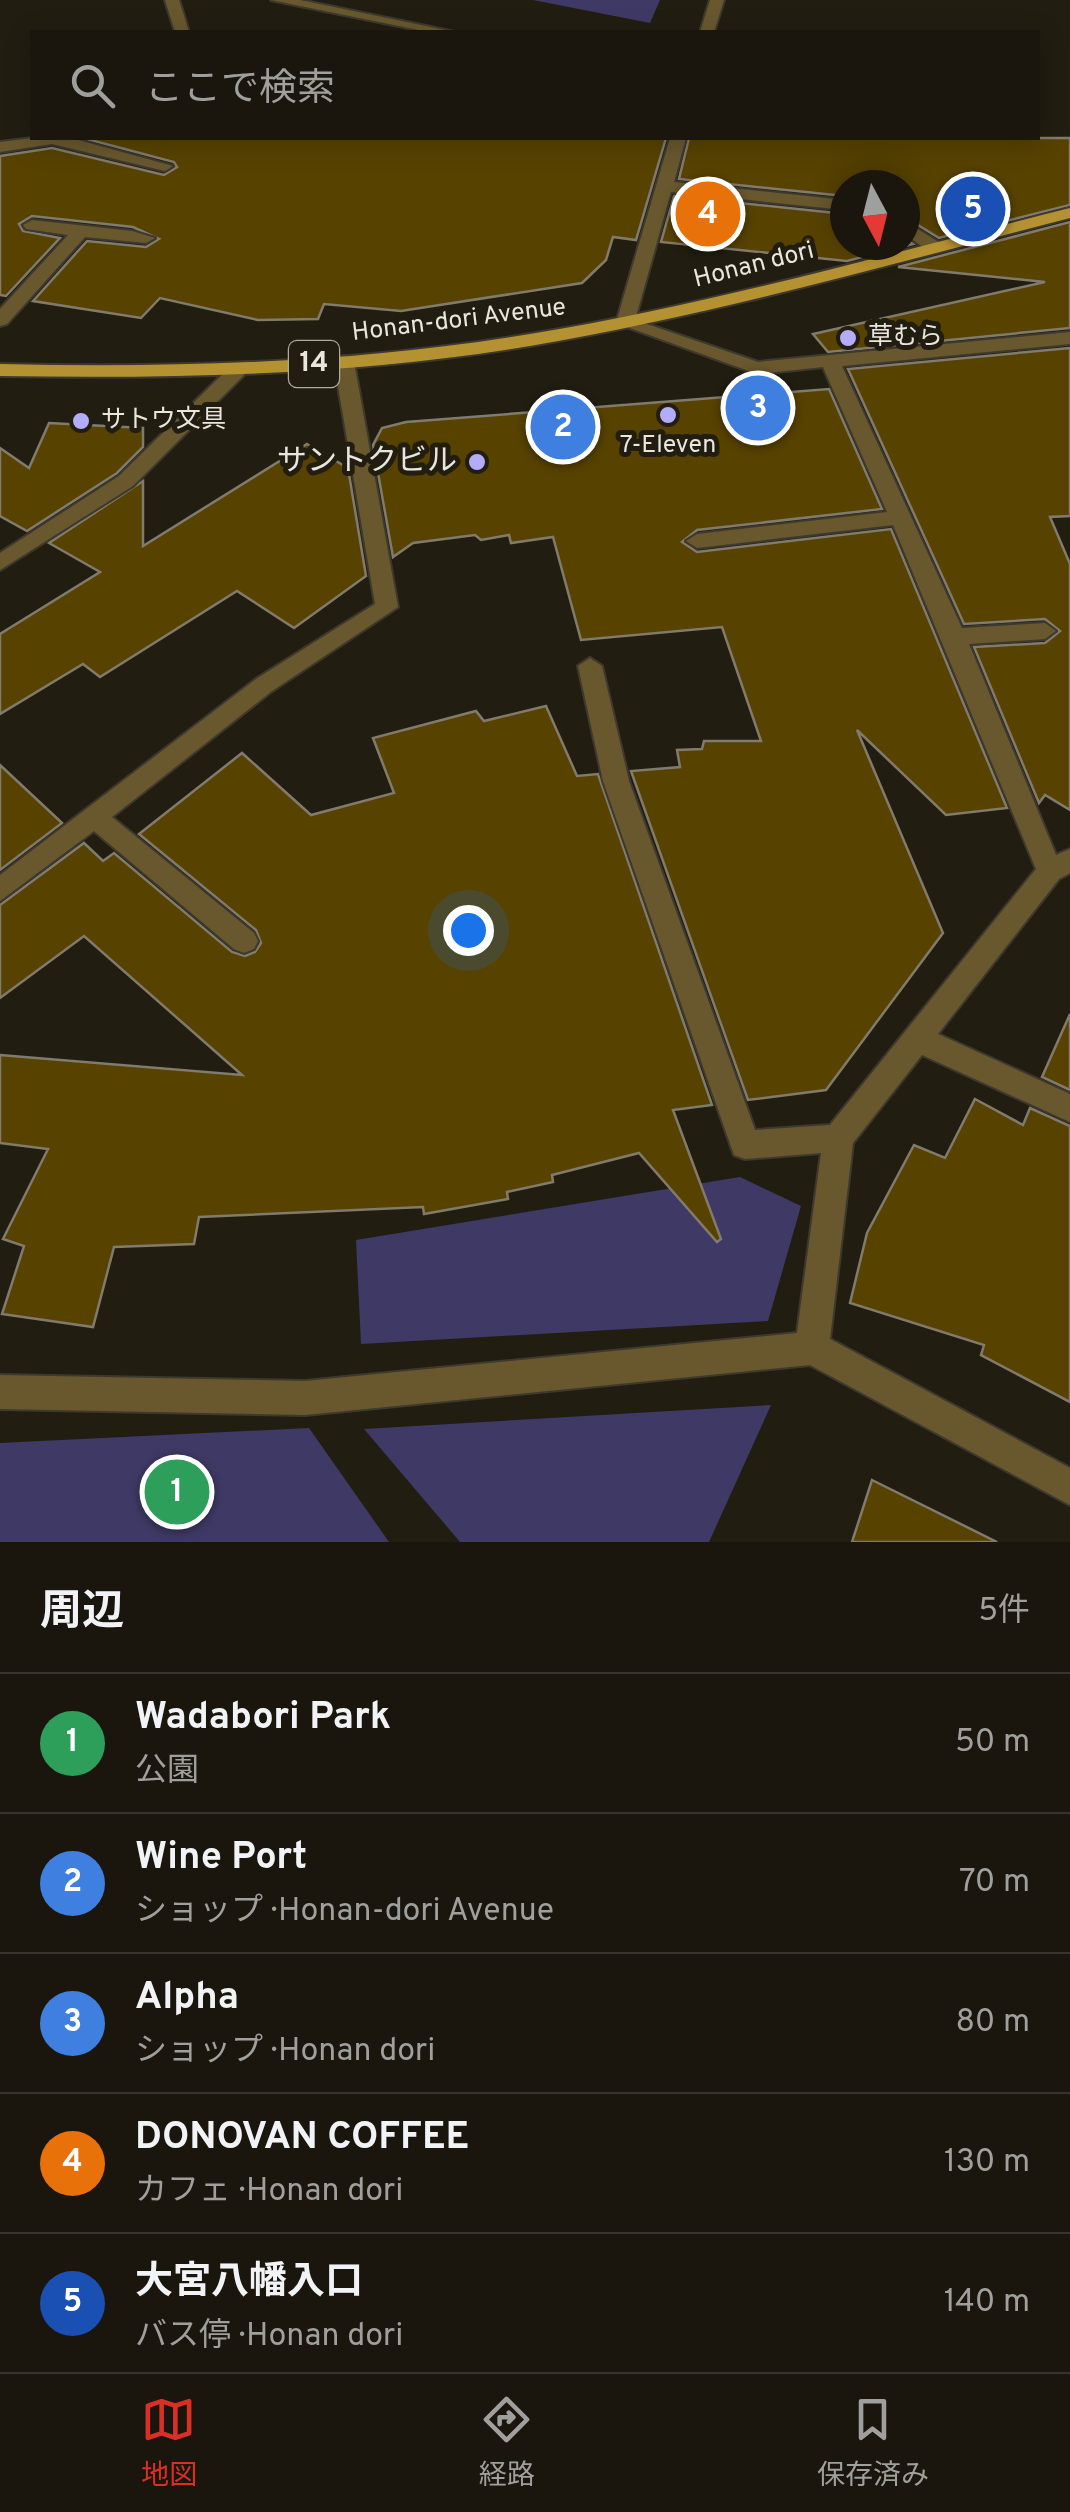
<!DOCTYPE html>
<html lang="ja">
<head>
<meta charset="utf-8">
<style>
	body { margin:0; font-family:Overpass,"Noto Sans JP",sans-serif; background:#231f16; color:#f1f3f6 }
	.compass { position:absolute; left:830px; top:170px; width:90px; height:90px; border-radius:50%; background:#1a160d; box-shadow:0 5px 25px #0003; rotate:173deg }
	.you { position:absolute; left:468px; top:930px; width:35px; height:35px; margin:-25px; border:8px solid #fff; border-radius:50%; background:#1a73e8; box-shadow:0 0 0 15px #1a73e833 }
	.badge { display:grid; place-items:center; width:65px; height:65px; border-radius:50%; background:#d93025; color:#fff; font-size:32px; font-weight:700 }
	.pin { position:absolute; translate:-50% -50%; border:5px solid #fff; box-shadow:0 2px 10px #0006 }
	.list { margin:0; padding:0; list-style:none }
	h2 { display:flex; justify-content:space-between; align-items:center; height:130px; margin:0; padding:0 40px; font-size:42px }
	h2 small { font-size:32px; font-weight:400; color:#9f9f9d }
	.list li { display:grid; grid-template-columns:65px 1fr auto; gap:30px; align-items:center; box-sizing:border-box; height:140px; padding:0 40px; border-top:2px solid #38352e }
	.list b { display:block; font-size:38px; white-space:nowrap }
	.list p { margin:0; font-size:32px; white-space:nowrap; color:#9f9f9d }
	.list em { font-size:32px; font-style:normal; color:#9f9f9d }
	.icon { flex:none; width:55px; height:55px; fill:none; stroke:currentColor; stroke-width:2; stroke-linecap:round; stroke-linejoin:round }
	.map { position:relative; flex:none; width:1070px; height:1542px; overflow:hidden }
	.search { position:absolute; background:#1a160d; box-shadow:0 5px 25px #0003; left:30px; right:30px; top:30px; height:110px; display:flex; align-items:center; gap:25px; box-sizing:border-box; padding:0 35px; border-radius:0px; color:#9f9f9d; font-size:38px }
	.sheet { height:830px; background:#1a160d }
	nav { display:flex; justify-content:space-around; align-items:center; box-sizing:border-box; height:140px; border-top:2px solid #38352e; background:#1a160d; font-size:28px; color:#9f9f9d }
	nav a { display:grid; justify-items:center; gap:5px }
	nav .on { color:#d93025 }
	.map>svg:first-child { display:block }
	.green { fill:#3f3965 }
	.building { fill:#574200; stroke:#817b6d; stroke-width:2.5 }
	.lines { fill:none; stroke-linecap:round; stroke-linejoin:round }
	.minor-casing { stroke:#3e392e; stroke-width:4 }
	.major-casing { stroke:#3e392e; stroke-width:4 }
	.minor { fill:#69582e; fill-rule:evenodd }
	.major { fill:#b59231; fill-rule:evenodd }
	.poi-dot { fill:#b4acf9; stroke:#221d11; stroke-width:4 }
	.labels { text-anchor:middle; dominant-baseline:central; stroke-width:10; stroke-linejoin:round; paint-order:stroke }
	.far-street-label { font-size:25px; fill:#e9e6de; stroke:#221d11 }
	.far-poi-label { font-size:25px; fill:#e9e6de; stroke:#221d11; text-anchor:start }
	.shield { fill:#221d11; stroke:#adaaa0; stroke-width:2.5 }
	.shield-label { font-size:28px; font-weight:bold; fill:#e9e6de }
	.poi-label { font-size:30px; fill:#e9e6de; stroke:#221d11; text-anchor:end }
</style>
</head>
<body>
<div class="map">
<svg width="1070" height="1542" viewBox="0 0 1070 1542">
	<rect width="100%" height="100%" fill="#221d11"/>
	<g class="green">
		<polygon points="533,0 660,0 650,23"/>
		<polygon points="740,1177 801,1206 768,1321 361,1344 356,1240"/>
		<polygon points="771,1405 709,1542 460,1542 364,1429"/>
		<polygon points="309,1428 389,1542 0,1542 0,1443"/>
	</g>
	<g class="building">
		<polygon points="83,138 666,138 636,240 613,237 606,260 582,283 401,311 324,304 318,319 258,320 160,298 141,318 33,301 87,241 146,247 159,239 133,227 32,216 19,224 23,231 60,238 6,296 0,295 0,156 52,148 164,175 177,167 174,162"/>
		<polygon points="689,138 1070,138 1070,205 939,238 905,217 905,185 845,185 845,196 679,179"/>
		<polygon points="674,196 845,214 845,245 905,245 905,239 913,244 847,261 661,242"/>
		<polygon points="1070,222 1070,328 828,352 813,334 1045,282 898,267"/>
		<polygon points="1070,348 1070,516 1050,517 1070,564 1070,810 1045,795 1039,803 974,647 1045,643 1060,631 1045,619 964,624 848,369"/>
		<polygon points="829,389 882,509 697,530 682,542 697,552 891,529 1007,808 946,815 857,730 943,933 826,1090 748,1100 631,771 680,767 677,750 702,749 704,741 761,741 722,627 581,640 553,537 511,543 509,535 481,540 475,535 413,543 393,557 373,445 382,428 406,422"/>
		<polygon points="49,423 143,428 143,447 117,473 27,531 0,516 0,448 29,468"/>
		<polygon points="307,444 348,468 366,576 294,628 237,591 100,677 83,664 0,714 0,634 100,572 49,543 143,481 143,546"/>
		<polygon points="546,706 577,776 598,774 712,1105 673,1110 721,1239 717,1242 639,1153 552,1175 553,1182 507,1192 508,1199 424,1214 423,1207 199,1217 194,1244 114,1247 93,1327 2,1314 24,1246 3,1239 48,1149 0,1143 0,1055 242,1075 84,936 0,998 0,905 84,843 103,861 114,853 232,952 245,956 255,952 261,943 256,930 139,834 242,753 311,815 394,793 373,738 476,711 484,721"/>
		<polygon points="0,765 62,823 0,870"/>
		<polygon points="1070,1014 1070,1090 1042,1077"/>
		<polygon points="975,1099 1023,1125 1030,1108 1070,1126 1070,1402 981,1355 984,1345 850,1303 867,1233 914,1145 945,1158"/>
		<polygon points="872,1480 997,1542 852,1542"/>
	</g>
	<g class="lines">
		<g class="minor-casing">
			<g id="minor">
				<polygon points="165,0 179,0 189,32 175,32"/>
				<polygon points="271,0 300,0 455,32 428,32"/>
				<polygon points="710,0 724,0 714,32 700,32"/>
				<polygon points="33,138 71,138 173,166 165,171 52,144 0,152 0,142"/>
				<polygon points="670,138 686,138 674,182 845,200 845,210 671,192 635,320 758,362 1070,332 1070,344 842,366 962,628 1045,623 1056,631 1045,639 969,644 1056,855 1070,849 1070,873 1059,879 938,1034 1070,1094 1070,1122 922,1055 853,1143 830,1339 1070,1468 1070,1505 810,1365 305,1415 0,1409 0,1375 305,1381 797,1333 821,1153 745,1159 734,1155 603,781 578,666 590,658 602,666 629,781 755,1130 830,1125 1036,869 893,525 697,548 686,541 697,534 887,512 823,367 757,374 616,323"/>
				<polygon points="32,220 132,231 155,238 146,243 85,237 7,324 0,326 0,309 68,235 26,229 23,225"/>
				<polygon points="905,221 940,243 940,251 928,251 905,234"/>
				<polygon points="344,356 354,362 398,607 272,691 112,817 254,933 258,941 254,949 244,953 234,949 94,831 0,901 0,875 256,679 375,604 334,362"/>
				<polygon points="237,365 244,367 244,375 133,486 0,570 0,553 119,476 230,367"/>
			</g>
		</g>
		<g class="major-casing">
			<path id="major" d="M1070 208V218C891 264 713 315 530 346 355 375 177 379 0 376V364C177 368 355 363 530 334 713 304 891 253 1070 208Z"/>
		</g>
		<use href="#minor" class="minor"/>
		<use href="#major" class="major"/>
	</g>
	<g class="poi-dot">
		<circle cx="848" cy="338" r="10"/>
		<circle cx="668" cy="415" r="10"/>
		<circle cx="81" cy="421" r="10"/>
		<circle cx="477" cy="462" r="10"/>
	</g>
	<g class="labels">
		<g class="far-street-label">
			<text transform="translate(754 266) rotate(-14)">Honan dori</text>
			<text transform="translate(459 321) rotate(-7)">Honan-dori Avenue</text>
		</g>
		<g class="far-poi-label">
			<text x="868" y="338">草むら</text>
			<text x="101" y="421">サトウ文具</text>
			<text x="668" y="446" text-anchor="middle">7-Eleven</text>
		</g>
		<rect class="shield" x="289" y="341" width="50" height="46" rx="8"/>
		<g class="shield-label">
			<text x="314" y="364">14</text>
		</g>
		<g class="poi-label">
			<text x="457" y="462">サントクビル</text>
		</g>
	</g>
</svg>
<svg class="compass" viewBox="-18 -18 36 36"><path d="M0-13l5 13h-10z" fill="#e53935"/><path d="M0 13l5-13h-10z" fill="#9f9f9d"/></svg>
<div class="you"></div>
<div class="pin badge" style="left:177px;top:1492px;background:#2e9e5b">1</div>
<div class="pin badge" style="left:563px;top:427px;background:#3f7fe0">2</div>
<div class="pin badge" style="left:758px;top:408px;background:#3f7fe0">3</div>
<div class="pin badge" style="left:708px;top:214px;background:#e8710a">4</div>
<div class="pin badge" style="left:973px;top:209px;background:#1a4fb4">5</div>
<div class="search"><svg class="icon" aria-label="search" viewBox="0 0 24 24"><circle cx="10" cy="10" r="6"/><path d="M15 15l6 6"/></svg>ここで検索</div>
</div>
<section class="sheet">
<h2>周辺<small>5件</small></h2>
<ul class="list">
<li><span class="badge" style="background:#2e9e5b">1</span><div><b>Wadabori Park</b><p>公園</p></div><em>50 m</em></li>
<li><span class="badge" style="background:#3f7fe0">2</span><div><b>Wine Port</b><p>ショップ · Honan-dori Avenue</p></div><em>70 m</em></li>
<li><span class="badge" style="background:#3f7fe0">3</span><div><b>Alpha</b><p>ショップ · Honan dori</p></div><em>80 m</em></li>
<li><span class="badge" style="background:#e8710a">4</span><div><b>DONOVAN COFFEE</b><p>カフェ · Honan dori</p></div><em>130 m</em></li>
<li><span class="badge" style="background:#1a4fb4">5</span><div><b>大宮八幡入口</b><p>バス停 · Honan dori</p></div><em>140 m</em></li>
</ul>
</section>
<nav>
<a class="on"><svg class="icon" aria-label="map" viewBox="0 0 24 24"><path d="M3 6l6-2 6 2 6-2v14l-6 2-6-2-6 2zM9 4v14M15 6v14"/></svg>地図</a>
<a><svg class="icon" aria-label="directions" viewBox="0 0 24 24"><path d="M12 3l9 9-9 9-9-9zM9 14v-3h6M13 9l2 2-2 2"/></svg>経路</a>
<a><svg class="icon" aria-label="saved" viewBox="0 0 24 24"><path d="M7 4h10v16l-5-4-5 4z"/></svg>保存済み</a>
</nav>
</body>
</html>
